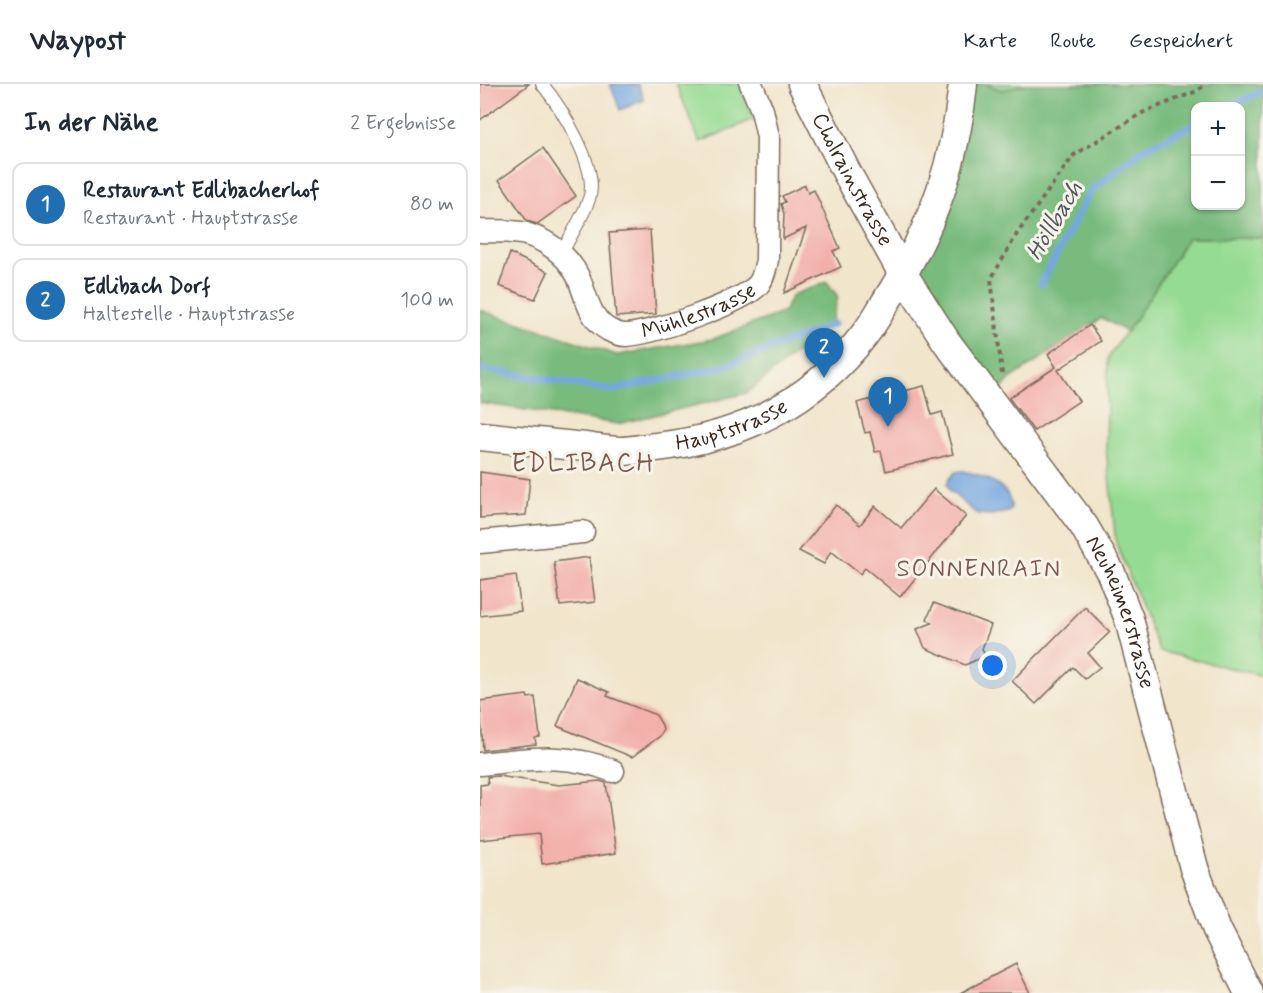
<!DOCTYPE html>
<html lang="de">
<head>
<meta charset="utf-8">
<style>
	body { margin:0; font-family:Mynerve,sans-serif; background:#f2f2f3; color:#1f2937 }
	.controls { position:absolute; right:18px; top:18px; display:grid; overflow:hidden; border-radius:12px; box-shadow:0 2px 4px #0004 }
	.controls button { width:54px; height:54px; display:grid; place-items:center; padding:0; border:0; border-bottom:2px solid #e0e1e3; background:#fff; color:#1f2937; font:30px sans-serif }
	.you { position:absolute; left:513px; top:582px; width:21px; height:21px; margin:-15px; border:4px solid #fff; border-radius:50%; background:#1a73e8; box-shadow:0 0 0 9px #1a73e833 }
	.badge { display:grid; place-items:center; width:39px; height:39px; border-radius:50%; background:#1f6fb2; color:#fff; font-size:20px; font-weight:700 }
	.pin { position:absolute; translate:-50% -50px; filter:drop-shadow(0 2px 3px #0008) }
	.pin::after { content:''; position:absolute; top:32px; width:21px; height:18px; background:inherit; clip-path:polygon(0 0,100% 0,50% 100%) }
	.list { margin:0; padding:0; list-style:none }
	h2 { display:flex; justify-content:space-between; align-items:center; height:78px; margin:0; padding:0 24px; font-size:26px }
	h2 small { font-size:20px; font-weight:400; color:#747a83 }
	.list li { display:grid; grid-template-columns:39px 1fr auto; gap:18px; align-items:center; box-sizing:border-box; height:84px; margin:0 12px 12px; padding:0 12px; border:2px solid #e0e1e3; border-radius:12px }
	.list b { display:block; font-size:22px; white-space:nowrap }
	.list p { margin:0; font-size:20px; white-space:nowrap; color:#747a83 }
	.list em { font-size:20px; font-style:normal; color:#747a83 }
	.map { position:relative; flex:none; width:783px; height:909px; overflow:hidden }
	header { display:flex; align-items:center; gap:36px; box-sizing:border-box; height:84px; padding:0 30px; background:#fff; border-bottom:2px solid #e0e1e3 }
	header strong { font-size:28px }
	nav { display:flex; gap:33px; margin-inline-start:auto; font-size:21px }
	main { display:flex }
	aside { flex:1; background:#fff }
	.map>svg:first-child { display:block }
	.green { fill:#96db93; stroke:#688258; stroke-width:1.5 }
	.forest { fill:#78bb7d; stroke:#5a724e; stroke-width:1.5; fill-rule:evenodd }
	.water { fill:#75a7e0; stroke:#58687f; stroke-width:1.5 }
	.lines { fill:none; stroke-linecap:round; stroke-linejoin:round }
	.stream { stroke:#75a7e0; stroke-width:7 }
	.building { fill:#f3b0aa }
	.service-casing { stroke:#7b6b5b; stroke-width:14 }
	.minor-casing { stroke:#7b6b5b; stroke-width:25 }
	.tertiary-casing { stroke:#7b6b5b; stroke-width:31 }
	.path { stroke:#7b6b5b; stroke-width:4; stroke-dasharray:4.5 4.5; stroke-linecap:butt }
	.service { stroke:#fff; stroke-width:12 }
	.minor { stroke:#fff; stroke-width:22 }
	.tertiary { stroke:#fff; stroke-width:28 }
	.labels { text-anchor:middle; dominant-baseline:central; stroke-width:6; stroke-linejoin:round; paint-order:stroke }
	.street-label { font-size:22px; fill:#3b2a1e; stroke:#f7f3e8 }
	.water-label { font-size:24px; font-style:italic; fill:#4f5662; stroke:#f7f3e8 }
	.neighbourhood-label { font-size:24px; letter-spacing:1.5px; fill:#7b594f; stroke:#f7f3e8 }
	.quarter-label { font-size:26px; letter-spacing:1.5px; fill:#7b594f; stroke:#f7f3e8 }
</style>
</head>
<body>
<header>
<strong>Waypost</strong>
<nav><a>Karte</a><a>Route</a><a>Gespeichert</a></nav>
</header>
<main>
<aside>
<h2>In der Nähe<small>2 Ergebnisse</small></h2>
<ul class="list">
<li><span class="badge">1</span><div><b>Restaurant Edlibacherhof</b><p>Restaurant · Hauptstrasse</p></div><em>80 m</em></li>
<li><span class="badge">2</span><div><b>Edlibach Dorf</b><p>Haltestelle · Hauptstrasse</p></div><em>100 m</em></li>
</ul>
</aside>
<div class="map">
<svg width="783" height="909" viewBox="0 0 783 909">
	<rect width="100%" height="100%" fill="#f7f3e8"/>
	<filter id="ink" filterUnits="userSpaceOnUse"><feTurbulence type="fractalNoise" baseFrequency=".0167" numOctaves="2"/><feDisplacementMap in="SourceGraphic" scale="12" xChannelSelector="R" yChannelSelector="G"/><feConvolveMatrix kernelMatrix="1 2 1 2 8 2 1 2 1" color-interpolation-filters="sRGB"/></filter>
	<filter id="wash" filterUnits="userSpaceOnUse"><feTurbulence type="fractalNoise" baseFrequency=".008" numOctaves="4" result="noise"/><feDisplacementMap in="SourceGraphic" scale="24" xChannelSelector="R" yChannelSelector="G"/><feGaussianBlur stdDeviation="1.35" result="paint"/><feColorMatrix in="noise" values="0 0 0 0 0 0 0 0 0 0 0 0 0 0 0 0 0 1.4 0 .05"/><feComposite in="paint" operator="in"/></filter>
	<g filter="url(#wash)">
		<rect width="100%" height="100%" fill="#f1e5cb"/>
		<g class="green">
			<polygon points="196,0 260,0 274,35 220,58"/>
			<polygon points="503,0 547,0 523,6"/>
			<polygon points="708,154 783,154 783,592 679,567 636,459 626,364 628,274"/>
		</g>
		<g class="forest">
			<path d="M483 0H503L523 6 547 0H783V154H708L647 248 622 234 530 295 511 318 423 190ZM716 22H760V122H716Z"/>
			<polygon points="347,198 358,213 351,240 267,309 138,340 0,319 0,226 137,271 233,255 304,228 312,211"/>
		</g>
		<g class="water">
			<polygon points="130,0 158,0 164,16 140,26"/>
			<path d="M483 387C502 391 532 401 531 425L528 428 511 431 497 430 470 407 467 399 475 388Z"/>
		</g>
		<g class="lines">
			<g class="stream">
				<polyline points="750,22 783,7"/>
				<polyline points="561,200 611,107 664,65 716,40"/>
				<polyline points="0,285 133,306 243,283 354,240"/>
			</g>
		</g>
		<g id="blocks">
			<g class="building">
				<polygon points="0,0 49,0 0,36"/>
				<polygon points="63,64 96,112 57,140 47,137 19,96"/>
				<polygon points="325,101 328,109 334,106 360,164 353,167 361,183 304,209 326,144 303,155 304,130 301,120 305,118 302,112"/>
				<polygon points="170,146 176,230 136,233 129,149"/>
				<polygon points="30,169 68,188 55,215 19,202"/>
				<polygon points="610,241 621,257 578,286 599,317 554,347 529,314 576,283 568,270"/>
				<polygon points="444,302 452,331 462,328 473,370 406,387 401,367 395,368 390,348 385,349 377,319"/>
				<polygon points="0,388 50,395 46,431 0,434"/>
				<polygon points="454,405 486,432 420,513 385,484 380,490 351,467 344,480 319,467 356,421 380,441 395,422 421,444"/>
				<polygon points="109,473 115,518 80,522 74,478"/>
				<polygon points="36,491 41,527 0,532 0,496"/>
				<polygon points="454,519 511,541 502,565 505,572 485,581 445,564 437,545 452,539 447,535"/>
				<polygon points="605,523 630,548 608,569 620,583 605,595 593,583 556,620 532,597"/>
				<polygon points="97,594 129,608 127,612 176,631 182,641 183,647 180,652 152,673 77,642"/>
				<polygon points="47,611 48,614 55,613 60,653 55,654 56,660 3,666 0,617"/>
				<polygon points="18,692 79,701 120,697 126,699 136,769 62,780 59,750 0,756 0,701 8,700 7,693"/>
				<polygon points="536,880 550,909 480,909"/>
			</g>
		</g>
	</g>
	<g filter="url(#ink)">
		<use href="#blocks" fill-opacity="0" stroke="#7b6b5b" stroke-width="1.5"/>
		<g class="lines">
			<g class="service-casing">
				<path id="service" d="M62 0C81 23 120 85 109 115 103 133 90 152 82 169"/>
			</g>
			<g class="minor-casing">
				<g id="minor">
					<path id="s1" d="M0 147C15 148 31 146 46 150 70 157 93 176 101 200 107 217 112 237 129 246 133 248 141 251 146 251 171 250 262 219 278 201 284 194 285 184 287 176L288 53 282 26 271 0"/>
					<polyline points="0,458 103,448"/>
					<path d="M0 680C50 675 85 668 133 687"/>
				</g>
			</g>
			<g class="tertiary-casing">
				<g id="tertiary">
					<path id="s2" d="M322 0 367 89 423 190 466 257 604 442 631 489 649 535 714 784 737 846 769 909"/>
					<path id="s3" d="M0 352C32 355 63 359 95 362 110 363 125 367 140 367 152 367 164 364 176 363 260 354 333 318 385 250 395 237 403 222 412 208 454 140 475 79 483 0"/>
				</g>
			</g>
			<polyline class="path" points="522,290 511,195 537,150 594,71 664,28 717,7 726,0"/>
			<use href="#service" class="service"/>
			<use href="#minor" class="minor"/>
			<use href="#tertiary" class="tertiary"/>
		</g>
	</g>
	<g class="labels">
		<g class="street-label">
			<text stroke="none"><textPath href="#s2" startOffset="108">Cholrainstrasse</textPath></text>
			<text stroke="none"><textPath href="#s1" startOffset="273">Mühlestrasse</textPath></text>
			<text stroke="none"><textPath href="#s3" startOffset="256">Hauptstrasse</textPath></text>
			<text stroke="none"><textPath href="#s2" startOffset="620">Neuheimerstrasse</textPath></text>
		</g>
		<g class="water-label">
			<text transform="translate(575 137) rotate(-59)">Höllbach</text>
		</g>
		<g class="neighbourhood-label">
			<text x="499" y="485">SONNENRAIN</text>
		</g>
		<g class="quarter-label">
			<text x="103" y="380">EDLIBACH</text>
		</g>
	</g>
</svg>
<div class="controls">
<button>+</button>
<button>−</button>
</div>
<div class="you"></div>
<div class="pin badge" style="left:408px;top:343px">1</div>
<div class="pin badge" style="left:344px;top:294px">2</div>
</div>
</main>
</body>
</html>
